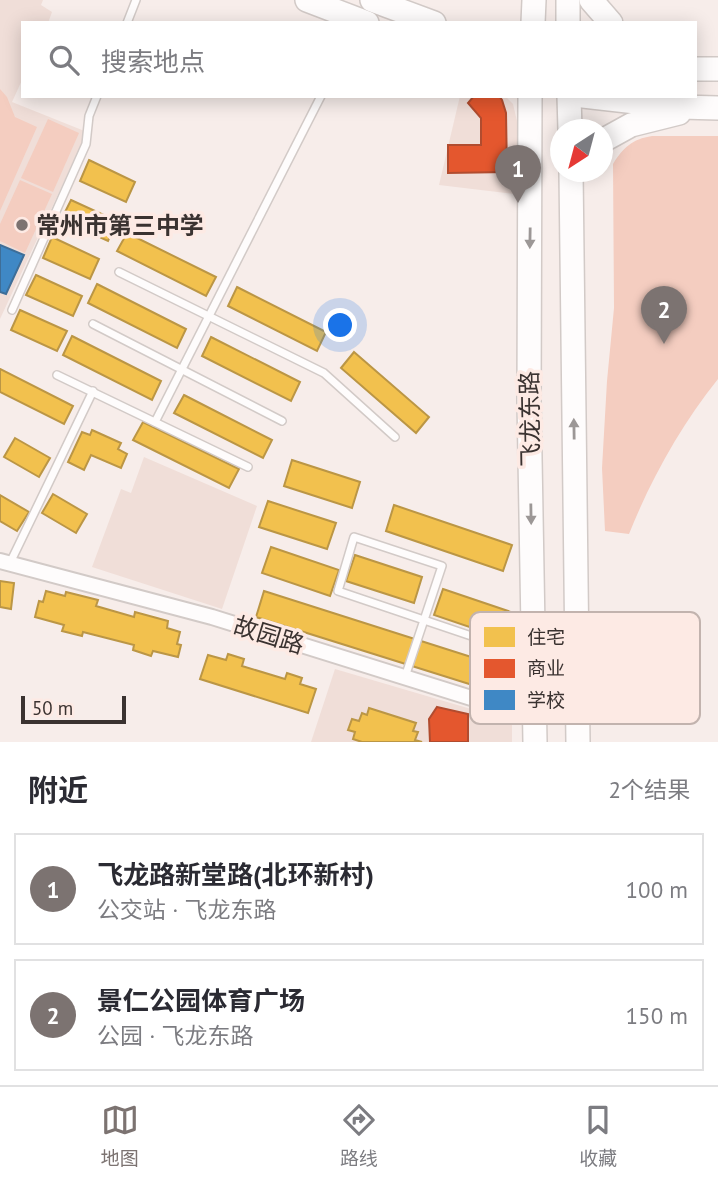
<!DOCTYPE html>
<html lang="zh">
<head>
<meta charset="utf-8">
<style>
	body { margin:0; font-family:"PT Sans","Noto Sans SC",sans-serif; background:#f7f7f7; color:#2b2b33 }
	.compass { position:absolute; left:550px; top:119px; width:63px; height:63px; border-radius:50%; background:#fff; box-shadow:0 4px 18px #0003; rotate:216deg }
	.scale { position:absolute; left:21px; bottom:18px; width:105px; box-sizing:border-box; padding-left:7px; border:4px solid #3a3230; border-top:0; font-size:19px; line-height:24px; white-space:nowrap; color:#3a3230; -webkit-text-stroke:5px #fdeae4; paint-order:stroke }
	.you { position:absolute; left:341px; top:326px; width:24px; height:24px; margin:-18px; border:5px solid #fff; border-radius:50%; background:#1a73e8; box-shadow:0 0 0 10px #1a73e833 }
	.badge { display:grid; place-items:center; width:46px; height:46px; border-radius:50%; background:#7c7371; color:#fff; font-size:23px; font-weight:700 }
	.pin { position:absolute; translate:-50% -58px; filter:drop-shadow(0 2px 4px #0008) }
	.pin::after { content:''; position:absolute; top:37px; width:24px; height:21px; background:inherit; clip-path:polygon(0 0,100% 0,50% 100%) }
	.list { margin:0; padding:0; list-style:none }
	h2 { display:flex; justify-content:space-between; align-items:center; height:91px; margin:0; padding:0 28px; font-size:30px }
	h2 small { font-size:23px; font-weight:400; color:#7c7c81 }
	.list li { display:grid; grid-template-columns:46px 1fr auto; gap:21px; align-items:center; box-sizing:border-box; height:112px; margin:0 14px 14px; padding:0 14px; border:2px solid #e1e1e2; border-radius:0px }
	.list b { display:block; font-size:26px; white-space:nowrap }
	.list p { margin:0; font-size:23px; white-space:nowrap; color:#7c7c81 }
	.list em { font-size:23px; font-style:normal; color:#7c7c81 }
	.icon { flex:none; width:38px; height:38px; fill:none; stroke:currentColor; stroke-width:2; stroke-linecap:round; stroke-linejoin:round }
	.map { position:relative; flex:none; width:718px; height:742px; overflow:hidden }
	.search { position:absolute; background:#fff; box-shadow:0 4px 18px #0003; left:21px; right:21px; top:21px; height:77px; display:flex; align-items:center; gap:18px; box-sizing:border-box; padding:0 24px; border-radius:0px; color:#7c7c81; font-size:26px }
	.sheet { height:343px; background:#fff }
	nav { display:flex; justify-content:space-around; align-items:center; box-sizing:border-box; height:98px; border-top:2px solid #e1e1e2; background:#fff; font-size:19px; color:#7c7c81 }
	nav a { display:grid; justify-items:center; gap:4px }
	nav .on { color:#7c7371 }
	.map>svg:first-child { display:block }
	.built { fill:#f0ded8 }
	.green { fill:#f4cdc0 }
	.homes { fill:#f2c14e; stroke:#bb9645; stroke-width:2 }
	.shops { fill:#e4572e; stroke:#b14c2f; stroke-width:2 }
	.schools { fill:#3f88c5; stroke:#3e6e98; stroke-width:2 }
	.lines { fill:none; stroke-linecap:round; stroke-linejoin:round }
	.lane-casing { stroke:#d2cac7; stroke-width:10 }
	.street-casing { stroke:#d2cac7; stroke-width:18 }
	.primary-casing { stroke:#d2cac7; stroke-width:26 }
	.lane { stroke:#fefcfc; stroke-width:7 }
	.street { stroke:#fefcfc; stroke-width:14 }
	.primary { stroke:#fefcfc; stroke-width:23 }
	.oneway { fill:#9c9796 }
	.poi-dot { fill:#7c7371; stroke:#fdeae4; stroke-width:2.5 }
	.labels { text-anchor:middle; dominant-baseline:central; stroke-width:7; stroke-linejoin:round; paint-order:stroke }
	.poi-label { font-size:24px; font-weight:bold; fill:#3a3230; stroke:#fdeae4; text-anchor:start }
	.street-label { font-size:24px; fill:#3a3230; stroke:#fdeae4 }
	.key { fill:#fdeae4; stroke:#c2b3ae; stroke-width:2 }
	.key-label { font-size:19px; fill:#3a3230 }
</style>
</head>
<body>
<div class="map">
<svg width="718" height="742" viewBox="0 0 718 742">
	<rect width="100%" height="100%" fill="#f7edea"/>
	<g class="built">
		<polygon points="0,0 43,0 41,5 52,12 48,23 23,23 23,78 12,102 87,132 0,319"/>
		<polygon points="460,96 505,96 513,104 520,134 522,195 439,185"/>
		<polygon points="144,457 257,506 222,609 92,567 121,489 131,493"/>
		<polygon points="335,669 512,721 512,742 311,742"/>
	</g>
	<g class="green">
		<polygon points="0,89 7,97 15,117 37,127 0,211"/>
		<polygon points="48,119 79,133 53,192 21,178"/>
		<path d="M652 136H718V379C681 425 651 479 629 534L605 531 602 468 607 381 614 308 613 164C623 148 632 139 652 136Z"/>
		<polygon points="20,180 52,194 25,253 0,241 0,224"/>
	</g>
	<g class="homes">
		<polygon points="89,160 135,182 126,202 80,181"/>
		<polygon points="71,200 117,221 108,241 61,220"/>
		<polygon points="127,233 216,277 206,296 117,251"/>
		<polygon points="52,237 99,259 90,279 43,258"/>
		<polygon points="36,275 82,296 73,316 26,295"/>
		<polygon points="97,284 186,329 177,348 88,303"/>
		<polygon points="237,287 326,332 317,351 228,306"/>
		<polygon points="20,310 67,331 57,351 11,330"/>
		<polygon points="72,336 161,381 152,400 63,355"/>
		<polygon points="211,337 300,382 291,401 202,356"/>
		<polygon points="354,352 429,417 416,433 341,368"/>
		<polygon points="0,369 73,406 64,424 0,392"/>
		<polygon points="184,395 272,440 263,458 174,413"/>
		<polygon points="143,422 239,469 229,488 133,440"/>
		<polygon points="92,430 121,443 118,449 127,454 121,468 91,455 84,470 68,462 82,432 90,435"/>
		<polygon points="15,438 50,458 39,477 4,457"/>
		<polygon points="292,460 360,482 352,508 284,486"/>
		<polygon points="53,494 87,514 76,533 42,513"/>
		<polygon points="0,495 29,512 17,531 0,521"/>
		<polygon points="268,501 336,523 327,549 259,527"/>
		<polygon points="394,505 512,545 503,571 386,531"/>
		<polygon points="271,547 339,570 330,596 262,573"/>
		<polygon points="355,555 422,577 414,603 346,581"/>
		<polygon points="0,581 14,583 11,609 0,607"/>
		<polygon points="443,589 511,612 502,638 434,615"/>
		<polygon points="46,591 65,596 66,592 98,600 96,606 134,617 135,612 168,621 167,628 180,632 177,644 181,645 178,657 153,651 151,656 133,650 134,645 83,632 82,636 62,631 64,625 35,617 39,601 43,602"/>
		<polygon points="264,591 509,669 501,694 256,617"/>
		<polygon points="228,654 244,659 242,666 285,679 287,673 302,678 300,684 316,689 308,713 200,679 208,655 226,660"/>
		<polygon points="369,708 416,723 413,731 418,732 415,740 422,742 362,742 353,739 355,732 348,730 352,719 359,721 362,713 367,715"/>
	</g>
	<g class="shops">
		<polygon points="474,96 499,96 502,100 506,113 507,172 448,173 448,145 481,145 481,118 468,103"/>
		<polygon points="437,707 468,714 468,742 430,742 429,719"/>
	</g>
	<polygon class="schools" points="0,245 24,255 6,294 0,292"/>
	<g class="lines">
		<g class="lane-casing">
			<g id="lane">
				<polyline points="127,23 136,0"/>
				<polyline points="119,272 324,373 395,437"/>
				<polyline points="12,310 86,144 89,116 97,96"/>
				<polyline points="93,324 282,421"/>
				<polyline points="57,375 248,467"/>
				<polyline points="155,422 321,96"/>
				<polyline points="10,563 93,391"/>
				<polyline points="405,677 442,566 354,537 338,591 504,647"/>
			</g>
		</g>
		<g class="street-casing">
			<polyline id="street" points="0,561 212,617 535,718"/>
		</g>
		<g class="primary-casing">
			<g id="primary">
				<polyline points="307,0 367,23"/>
				<polyline points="372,0 434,23"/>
				<polyline points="591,0 611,23"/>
				<polyline points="533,23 534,0"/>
				<polyline points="568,23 568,0"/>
				<polyline points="695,69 718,69"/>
				<polyline points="530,96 529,401 535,742"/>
				<polyline points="569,96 570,130"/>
				<polyline points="583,96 680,107 718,108"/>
				<polyline points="602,141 631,125 679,113"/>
				<polyline points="571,172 578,742"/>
			</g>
		</g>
		<use href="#lane" class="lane"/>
		<use href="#street" class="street"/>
		<use href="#primary" class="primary"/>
	</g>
	<defs><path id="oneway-solid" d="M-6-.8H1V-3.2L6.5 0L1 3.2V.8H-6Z" transform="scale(1.75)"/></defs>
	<g class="oneway">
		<use href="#oneway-solid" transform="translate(530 238) rotate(91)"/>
		<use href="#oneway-solid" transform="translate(574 429) rotate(-91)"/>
		<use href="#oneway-solid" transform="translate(531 514) rotate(89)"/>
	</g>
	<circle class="poi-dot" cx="22" cy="225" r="7"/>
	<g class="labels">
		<g class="poi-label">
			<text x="36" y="225">常州市第三中学</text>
		</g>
		<g class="street-label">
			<text transform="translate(530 419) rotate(-91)">飞龙东路</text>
			<text transform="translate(269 635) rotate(17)">故园路</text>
		</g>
	</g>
	<rect x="470" y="612" width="230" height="112" rx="10" class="key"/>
	<rect x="484" y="627" width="31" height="20" fill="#f2c14e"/>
	<rect x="484" y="659" width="31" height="19" fill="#e4572e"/>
	<rect x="484" y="690" width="31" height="20" fill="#3f88c5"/>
	<g class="key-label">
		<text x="527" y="644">住宅</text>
		<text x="527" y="675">商业</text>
		<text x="527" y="707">学校</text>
	</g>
</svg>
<svg class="compass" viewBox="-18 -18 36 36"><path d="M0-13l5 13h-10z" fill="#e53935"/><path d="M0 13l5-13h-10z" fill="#7c7c81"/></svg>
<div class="scale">50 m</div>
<div class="you"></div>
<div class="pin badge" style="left:518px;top:203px">1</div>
<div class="pin badge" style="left:664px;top:344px">2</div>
<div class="search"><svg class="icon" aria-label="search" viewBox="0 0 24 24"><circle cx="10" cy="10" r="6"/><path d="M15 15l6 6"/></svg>搜索地点</div>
</div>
<section class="sheet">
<h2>附近<small>2个结果</small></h2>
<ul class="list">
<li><span class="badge">1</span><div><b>飞龙路新堂路(北环新村)</b><p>公交站 · 飞龙东路</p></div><em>100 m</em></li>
<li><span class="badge">2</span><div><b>景仁公园体育广场</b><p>公园 · 飞龙东路</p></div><em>150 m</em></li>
</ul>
</section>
<nav>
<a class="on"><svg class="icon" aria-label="map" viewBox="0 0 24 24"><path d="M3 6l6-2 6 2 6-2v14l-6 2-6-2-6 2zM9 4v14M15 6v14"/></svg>地图</a>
<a><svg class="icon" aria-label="directions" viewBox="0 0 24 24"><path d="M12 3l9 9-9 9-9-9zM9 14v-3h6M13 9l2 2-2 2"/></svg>路线</a>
<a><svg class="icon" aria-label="saved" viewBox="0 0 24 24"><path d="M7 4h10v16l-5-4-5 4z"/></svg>收藏</a>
</nav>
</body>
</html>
